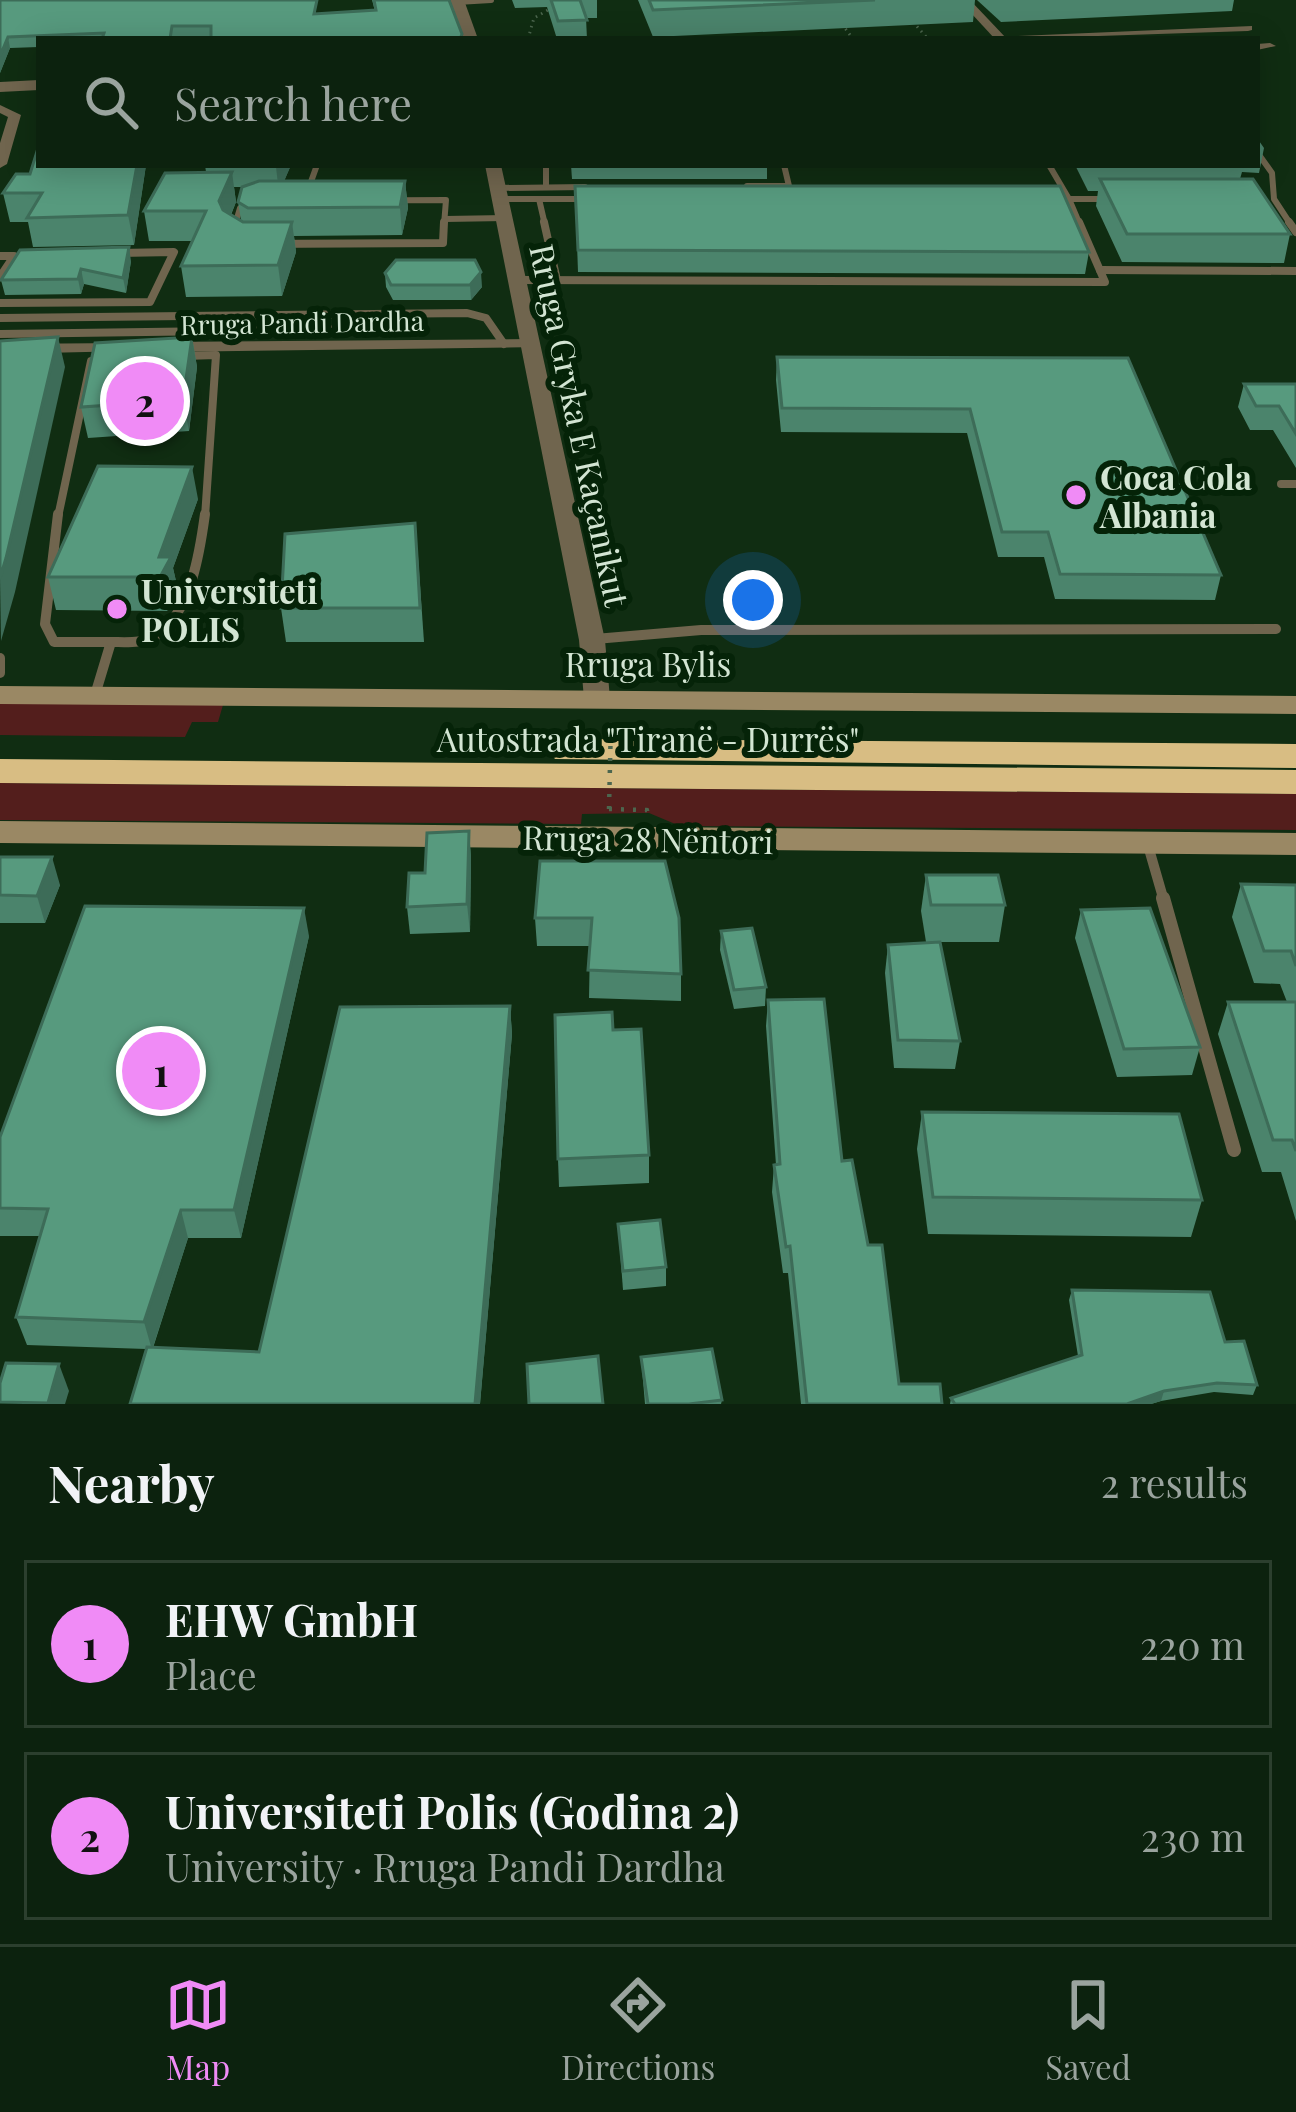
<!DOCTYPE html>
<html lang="en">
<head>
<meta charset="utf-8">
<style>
	body { margin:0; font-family:"Playfair Display",serif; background:#1a2f1c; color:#f1f3f6 }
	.you { position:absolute; left:753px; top:600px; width:42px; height:42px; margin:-30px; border:9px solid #fff; border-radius:50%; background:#1a73e8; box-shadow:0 0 0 18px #1a73e833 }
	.badge { display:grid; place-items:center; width:78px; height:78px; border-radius:50%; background:#f08bf6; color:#111; font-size:39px; font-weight:700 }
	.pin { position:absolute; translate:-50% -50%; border:6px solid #fff; box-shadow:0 3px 12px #0006 }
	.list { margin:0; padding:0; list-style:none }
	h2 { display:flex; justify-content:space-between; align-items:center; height:156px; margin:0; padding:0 48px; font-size:51px }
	h2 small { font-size:39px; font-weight:400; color:#9aa49e }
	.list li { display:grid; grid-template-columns:78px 1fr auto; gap:36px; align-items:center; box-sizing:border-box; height:168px; margin:0 24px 24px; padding:0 24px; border:3px solid #2c3f2e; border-radius:0px }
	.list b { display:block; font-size:45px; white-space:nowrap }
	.list p { margin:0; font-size:39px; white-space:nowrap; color:#9aa49e }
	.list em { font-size:39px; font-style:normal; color:#9aa49e }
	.icon { flex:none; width:66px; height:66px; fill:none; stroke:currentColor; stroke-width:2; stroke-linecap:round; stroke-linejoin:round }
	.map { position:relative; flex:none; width:1296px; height:1404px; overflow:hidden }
	.search { position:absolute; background:#0c220e; box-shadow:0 6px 30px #0003; left:36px; right:36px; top:36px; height:132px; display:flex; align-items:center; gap:30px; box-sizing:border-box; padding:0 42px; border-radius:0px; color:#9aa49e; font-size:45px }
	.sheet { height:540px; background:#0c220e }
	nav { display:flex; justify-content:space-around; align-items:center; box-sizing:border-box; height:168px; border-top:3px solid #2c3f2e; background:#0c220e; font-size:33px; color:#9aa49e }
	nav a { display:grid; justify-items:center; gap:6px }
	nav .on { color:#f08bf6 }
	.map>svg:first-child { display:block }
	.green { fill:#531e1c }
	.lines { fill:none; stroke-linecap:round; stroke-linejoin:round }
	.path-far1 { stroke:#4c664e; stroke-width:3; stroke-dasharray:1.5 4.5; stroke-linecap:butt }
	.path { stroke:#4c664e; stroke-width:4.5; stroke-dasharray:3 9; stroke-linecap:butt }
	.service-far3 { stroke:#70654e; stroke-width:6 }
	.service-far2 { stroke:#70654e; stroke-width:8 }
	.service-far1 { stroke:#70654e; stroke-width:10 }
	.service { stroke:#70654e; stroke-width:14 }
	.minor { fill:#70654e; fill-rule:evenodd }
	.tertiary { fill:#70654e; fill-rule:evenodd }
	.secondary { fill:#9a8864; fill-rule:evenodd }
	.motorway { fill:#d8bd83; fill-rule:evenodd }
	.path-bridge { stroke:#4c664e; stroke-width:4.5; stroke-dasharray:3 9; stroke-linecap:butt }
	.wall { fill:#4b846c; fill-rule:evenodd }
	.shaded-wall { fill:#3d6c58 }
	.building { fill:#579a7e; stroke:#3d6c58; stroke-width:3 }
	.poi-dot { fill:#f08bf6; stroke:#052308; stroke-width:4.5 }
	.labels { text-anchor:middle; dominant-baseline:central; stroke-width:12; stroke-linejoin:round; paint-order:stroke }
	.far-street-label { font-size:27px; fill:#d3e5d3; stroke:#052308 }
	.street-label { font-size:33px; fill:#d3e5d3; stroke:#052308 }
	.poi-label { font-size:33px; font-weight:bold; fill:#d3e5d3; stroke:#052308; text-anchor:start }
</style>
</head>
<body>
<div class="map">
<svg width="1296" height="1404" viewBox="0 0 1296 1404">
	<rect width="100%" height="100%" fill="#102d12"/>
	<g class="green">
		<polygon points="0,703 223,705 218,722 192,722 185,737 0,735"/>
		<polygon points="0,783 1296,794 1296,830 680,826 649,813 582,814 581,824 0,820"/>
	</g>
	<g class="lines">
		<g class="path-far1">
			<polyline points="913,22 928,39"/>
			<polyline points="842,24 853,39"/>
			<polyline points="528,39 534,18 555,6 554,0"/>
		</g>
		<polyline class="path" points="609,809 647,810 647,814"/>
		<g class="service-far3">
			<polyline points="457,2 491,0"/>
			<polyline points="1257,152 1272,173 1274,199 1291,225"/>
			<polyline points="546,165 546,187"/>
			<polyline points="1049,165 1069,199 1109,199"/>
			<polyline points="747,186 789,186 784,165"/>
			<polyline points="498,188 585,187"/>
			<polyline points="308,190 317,165"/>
			<polyline points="500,199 587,199"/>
			<polyline points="539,199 545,225"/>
			<polyline points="1055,199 1069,199 1080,225"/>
			<polyline points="445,219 505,218"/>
			<polyline points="235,225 240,208 261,201 446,200 444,225"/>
		</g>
		<g class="service-far2">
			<polyline points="236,222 232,233 249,244 443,243 444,222"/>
			<polyline points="544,222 557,280"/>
			<polyline points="1289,222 1296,232"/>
			<polyline points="0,256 14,256 0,277"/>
			<polyline points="1100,270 1296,271"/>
			<polyline points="517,280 1105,282 1079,222"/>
			<polyline points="1,303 150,302 174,252 119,253"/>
			<polyline points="0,318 467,313 486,318 504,344"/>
			<polyline points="0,334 368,329 422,318"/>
			<polyline points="185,356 216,355 205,517"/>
			<polyline points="1281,484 1296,484"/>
			<polyline points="58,517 91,361 100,361"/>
		</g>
		<g class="service-far1">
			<polyline points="58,514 45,624 54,642 111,642 95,695"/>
			<polyline points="595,639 701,630 1276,629"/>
			<path d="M111 642C126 642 144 644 157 635 191 612 200 551 205 514"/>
			<polyline points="0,658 0,673"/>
			<polyline points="1147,842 1164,901"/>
		</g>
		<polyline class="service" points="1163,898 1234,1150"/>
		<g class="minor">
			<polygon points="959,0 970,0 1007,39 995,39"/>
			<polygon points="1252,26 1252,30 1248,31 1012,39 1018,36"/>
			<polygon points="1257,44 1270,43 1276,46 1257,50"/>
			<polygon points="0,105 21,115 7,164 0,168 0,143 8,117 0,113"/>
			<polygon points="532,339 540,344 538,347 166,352 158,347 166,342"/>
			<polygon points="123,343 131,348 129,351 0,354 0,344"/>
		</g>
		<g class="tertiary">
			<polygon points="450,0 464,0 478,39 464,39"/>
			<polygon points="39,80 39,90 0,92 0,82"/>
			<polygon points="485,165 501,165 605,640 610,699 597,707 584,699 579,640"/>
		</g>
		<g class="secondary">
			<polygon points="0,686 1296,696 1296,714 0,704"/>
			<polygon points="0,821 1296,833 1296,855 0,843"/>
		</g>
		<g class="motorway">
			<polygon points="568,739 1296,744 1296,768 555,759 549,751 555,743"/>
			<polygon points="0,759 1296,770 1296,794 0,783"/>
		</g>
		<polyline class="path-bridge" points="609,809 611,721"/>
	</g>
	<g class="wall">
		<polygon points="0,0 317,14 375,11 372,0 449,0 211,37 174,37 173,39 39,39 39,47 10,48 0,73"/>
		<polygon points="512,0 597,0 597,18 586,18 587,39 557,39 547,7 515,8"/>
		<polygon points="638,0 975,0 973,22 653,37"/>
		<polygon points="977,0 1234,0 1232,11 1001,22"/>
		<polygon points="1257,138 1264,148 1259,173 1242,172 1240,179 1290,234 1284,263 1122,262 1096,206 1098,191 1088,191 1075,165 1257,165"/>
		<polygon points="146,165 134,245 33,247 28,222 10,222 3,193"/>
		<path d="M205 165H291L284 181H405L408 208 402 235 294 236 296 252 282 296 186 297 181 266 192 241H149L144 211 206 172ZM234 187H242L238 202 241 220 231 215 236 202Z"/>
		<polygon points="571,165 767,165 767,179 572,179"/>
		<polygon points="575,186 1089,252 1085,274 578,272"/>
		<polygon points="131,261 126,293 84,284 81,294 5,295 1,280"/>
		<polygon points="385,273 482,287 471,300 393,300 386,287"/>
		<polygon points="192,337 197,367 189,431 88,438 81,407"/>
		<polygon points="777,357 1128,358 1221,575 1215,600 1055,599 1044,557 998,557 967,433 781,432 776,380"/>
		<polygon points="1244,384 1296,384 1296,468 1273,430 1250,430 1238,407"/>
		<polygon points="198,499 173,568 178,590 167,611 56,610 48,577"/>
		<polygon points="418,556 424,642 286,642 281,608"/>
		<polygon points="469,831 471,858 470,932 410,934 407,907 425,873"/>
		<polygon points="0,857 60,885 45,923 0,923"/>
		<polygon points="540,861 681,974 681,1001 589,998 590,946 537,946 535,918"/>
		<polygon points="926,875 1005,905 999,942 926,942 921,911"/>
		<polygon points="1241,884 1296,885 1296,1221 1281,1172 1262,1172 1218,1034 1228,1002 1287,1002 1280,984 1254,983 1232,917"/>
		<polygon points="1081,910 1200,1047 1192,1075 1117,1077 1075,938"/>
		<polygon points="721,931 766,987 765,1006 734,1009 720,950"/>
		<polygon points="309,936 241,1238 188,1238 153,1348 259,1352 510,1006 512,1034 480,1404 130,1404 146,1349 27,1345 16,1317 40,1236 0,1236 0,1137"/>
		<polygon points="888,945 960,1041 955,1069 894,1068 885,973"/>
		<polygon points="768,1000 842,1161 868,1245 899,1384 942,1404 801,1404 788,1273 783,1273 772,1192 774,1165 776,1165 766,1026"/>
		<polygon points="613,1030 649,1155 649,1183 559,1187 558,1159"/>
		<polygon points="922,1112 1202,1200 1191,1237 928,1234 917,1149"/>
		<polygon points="618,1224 666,1267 666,1286 623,1290"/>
		<polygon points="1072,1290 1225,1342 1257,1385 1253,1395 1214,1392 1161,1401 1151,1404 950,1404 951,1398 1078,1356 1069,1300"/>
		<polygon points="641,1357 722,1400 721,1404 645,1404"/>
	</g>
	<g class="shaded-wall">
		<polygon points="8,37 10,48 0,73 0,56"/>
		<polygon points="137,165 146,165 134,245 128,215"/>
		<polygon points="276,165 291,165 279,193 276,167"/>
		<polygon points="232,172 236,202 224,231 219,201"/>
		<polygon points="405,181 408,208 402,235 400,207"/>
		<polygon points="292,222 296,252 282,296 278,265"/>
		<polygon points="129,247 131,261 126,293 123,278"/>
		<polygon points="81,269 84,284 81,294 78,279"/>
		<polygon points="481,272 482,287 471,300 470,285"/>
		<polygon points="58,337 65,367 15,592 1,641 0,578"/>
		<polygon points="192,337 197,367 189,431 183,400"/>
		<polygon points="192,467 198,499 173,568 178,590 167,611 160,577 159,557"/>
		<polygon points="469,831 471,858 470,932 467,904"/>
		<polygon points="52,857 60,885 45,923 37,896"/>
		<polygon points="304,908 309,936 241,1238 234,1210"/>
		<polygon points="510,1006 512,1034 480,1404 475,1404"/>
		<polygon points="181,1210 188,1238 152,1350 144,1322"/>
		<polygon points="59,1364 69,1391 65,1404 48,1404"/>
		<polygon points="1164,1391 1161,1401 1151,1404 1127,1404"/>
	</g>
	<g class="building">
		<polygon points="0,0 317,0 314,14 376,10 374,0 449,0 462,34 460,39 211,39 211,26 172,26 170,39 102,39 104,33 8,37 0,56"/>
		<polygon points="551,0 580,0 587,20 558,21"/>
		<polygon points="649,0 875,0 653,10"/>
		<polygon points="39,145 39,165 137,165 128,215 27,218 42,193 3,193 16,174 30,174"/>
		<polygon points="1091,165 1242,165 1243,166 1092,166"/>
		<polygon points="232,172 219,201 223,210 243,222 292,222 278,265 181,266 206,211 144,211 165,173"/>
		<polygon points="1100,179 1253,179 1290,234 1127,234"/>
		<polygon points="259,181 405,181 400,207 248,208 238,202 242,187"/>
		<polygon points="575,186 1060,186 1089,252 578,250"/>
		<polygon points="129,247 123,278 81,269 78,279 1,280 20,250"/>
		<polygon points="396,260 475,260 481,272 470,285 391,285 385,273"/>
		<polygon points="58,337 6,558 0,578 0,341"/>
		<polygon points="192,337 183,400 81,407 95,343"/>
		<polygon points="777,357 1128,358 1221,575 1060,574 1048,532 1002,532 970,409 782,408"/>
		<polygon points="1244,384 1296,384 1296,434 1279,406 1256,406"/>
		<polygon points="98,466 192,467 159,557 171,557 160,577 48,577"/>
		<polygon points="415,523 420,608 281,608 285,534"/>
		<polygon points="469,831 467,904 407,907 409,873 425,873 427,833"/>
		<polygon points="0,857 52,857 37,896 0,895"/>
		<polygon points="540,861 665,861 679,918 681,974 588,970 592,918 535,918"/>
		<polygon points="926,875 998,875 1005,905 931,905"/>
		<polygon points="1241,884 1296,885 1296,966 1291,951 1264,951"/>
		<polygon points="85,906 304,908 234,1210 181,1210 144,1322 16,1317 48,1209 0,1208 0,1137"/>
		<polygon points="1150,908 1200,1047 1124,1049 1081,910"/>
		<polygon points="752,928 766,987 734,990 721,931"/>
		<polygon points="940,942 960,1041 898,1040 888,945"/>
		<polygon points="824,999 842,1161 852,1160 868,1245 882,1245 899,1384 940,1384 942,1404 807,1404 790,1246 786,1247 774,1165 780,1164 768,1000"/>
		<polygon points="1228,1002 1296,1002 1296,1151 1292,1140 1273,1140"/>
		<polygon points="510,1006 475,1404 130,1404 147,1347 259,1352 340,1007"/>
		<polygon points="612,1012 613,1030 641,1029 649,1155 558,1159 555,1015"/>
		<polygon points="922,1112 1179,1114 1202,1200 933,1197"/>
		<polygon points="660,1220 666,1267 623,1271 618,1224"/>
		<polygon points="1072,1290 1210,1292 1225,1342 1244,1341 1257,1385 1217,1383 1164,1391 1127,1404 955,1404 951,1398 1082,1355"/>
		<polygon points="712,1349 722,1400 689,1404 648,1404 641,1357"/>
		<polygon points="598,1356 603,1404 529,1404 527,1364"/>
		<polygon points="6,1363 59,1364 48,1403 0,1402 0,1383"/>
	</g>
	<g class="poi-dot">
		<circle cx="1076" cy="495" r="12"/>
		<circle cx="117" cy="609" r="12"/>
	</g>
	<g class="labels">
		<g class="far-street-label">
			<text transform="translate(302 322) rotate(-1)">Rruga Pandi Dardha</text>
		</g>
		<g class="street-label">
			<text transform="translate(581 425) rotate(78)">Rruga Gryka E Kaçanikut</text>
			<text x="648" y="663">Rruga Bylis</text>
			<text x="648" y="738">Autostrada "Tiranë - Durrës"</text>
			<text transform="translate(648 838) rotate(1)">Rruga 28 Nëntori</text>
		</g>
		<g class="poi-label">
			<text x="1100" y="476">Coca Cola<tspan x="1100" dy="38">Albania</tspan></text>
			<text x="141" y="590">Universiteti<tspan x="141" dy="38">POLIS</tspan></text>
		</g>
	</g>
</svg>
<div class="you"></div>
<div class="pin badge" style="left:161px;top:1071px">1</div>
<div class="pin badge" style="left:145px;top:401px">2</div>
<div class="search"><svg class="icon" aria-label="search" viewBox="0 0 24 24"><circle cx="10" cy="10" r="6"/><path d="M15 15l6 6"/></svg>Search here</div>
</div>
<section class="sheet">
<h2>Nearby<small>2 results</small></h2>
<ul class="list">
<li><span class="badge">1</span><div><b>EHW GmbH</b><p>Place</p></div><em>220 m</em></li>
<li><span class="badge">2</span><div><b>Universiteti Polis (Godina 2)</b><p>University · Rruga Pandi Dardha</p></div><em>230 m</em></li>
</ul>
</section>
<nav>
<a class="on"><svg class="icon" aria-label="map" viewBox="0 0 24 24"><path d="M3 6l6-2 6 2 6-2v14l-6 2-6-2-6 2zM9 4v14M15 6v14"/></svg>Map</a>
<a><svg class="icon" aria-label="directions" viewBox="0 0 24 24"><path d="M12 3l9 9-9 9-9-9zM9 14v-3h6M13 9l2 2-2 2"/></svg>Directions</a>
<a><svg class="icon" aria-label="saved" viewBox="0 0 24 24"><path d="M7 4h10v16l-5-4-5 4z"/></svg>Saved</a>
</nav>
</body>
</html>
